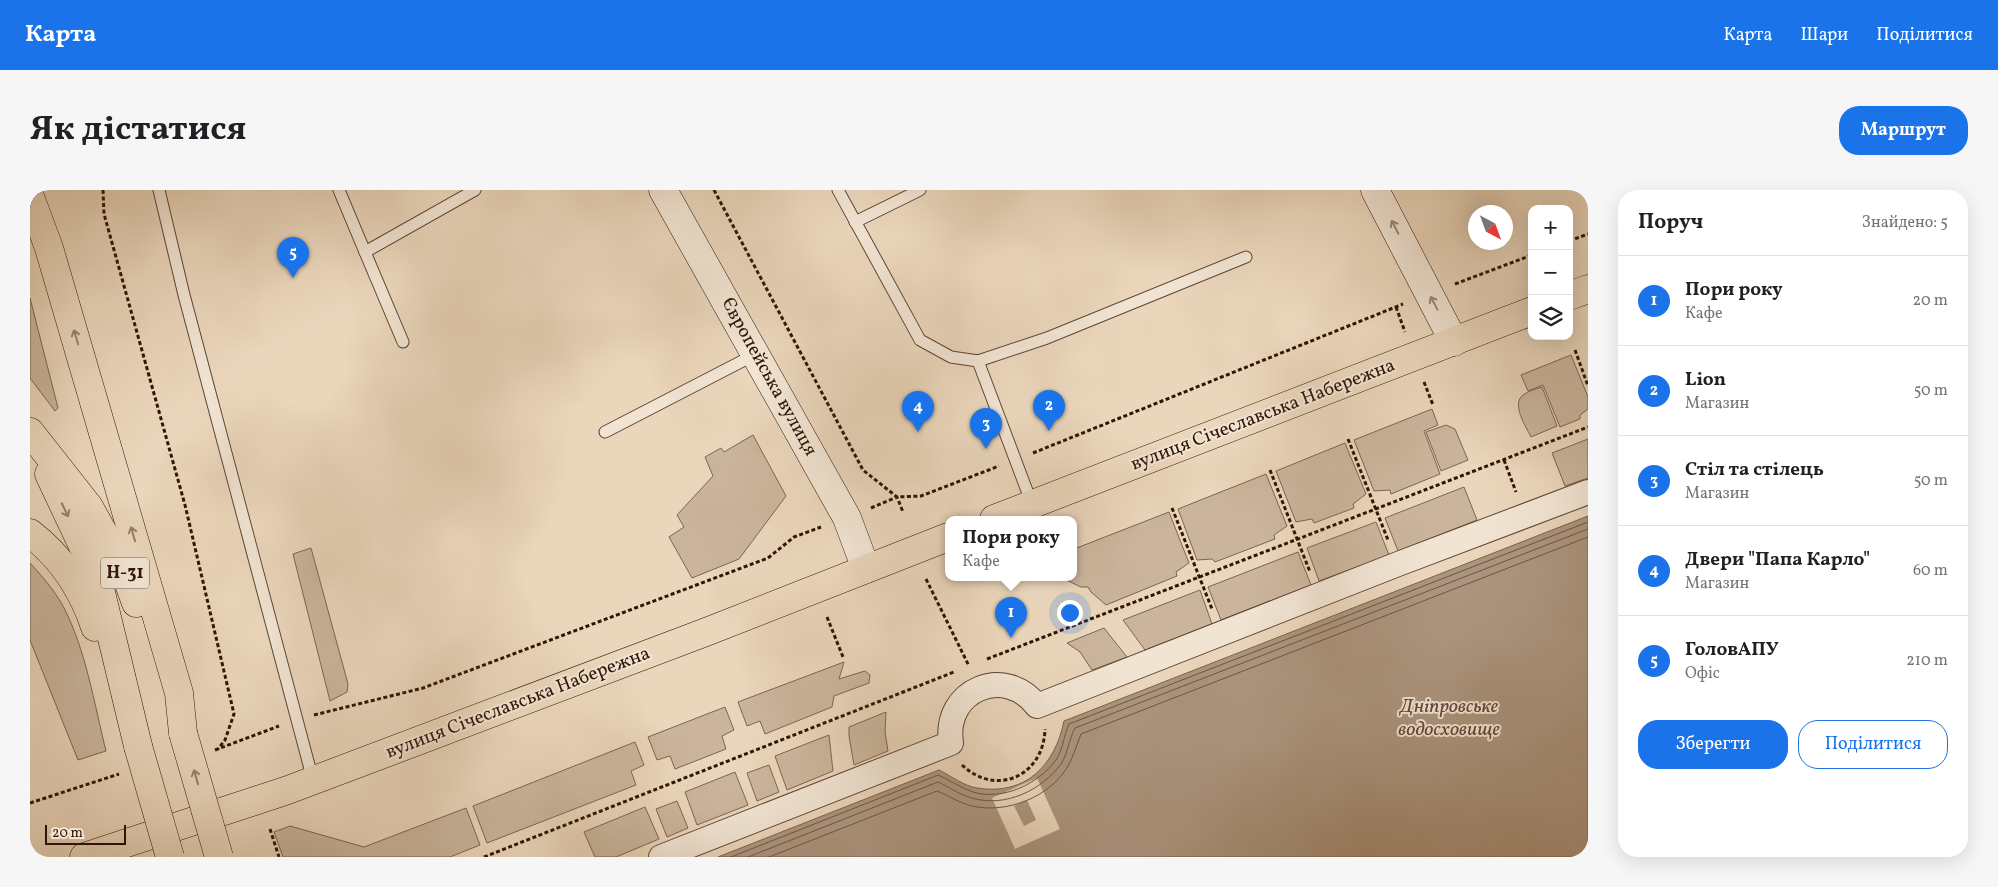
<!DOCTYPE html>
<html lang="uk">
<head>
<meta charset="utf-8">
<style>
	body { margin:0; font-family:Vollkorn,serif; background:#f6f6f6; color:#202124 }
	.controls { position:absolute; right:15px; top:15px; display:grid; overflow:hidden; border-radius:10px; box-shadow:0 5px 20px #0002 }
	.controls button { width:45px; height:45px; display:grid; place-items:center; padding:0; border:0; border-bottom:1px solid #e0e0e0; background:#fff; color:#202124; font:25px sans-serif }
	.compass { position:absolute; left:1438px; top:15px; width:45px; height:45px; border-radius:50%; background:#fff; box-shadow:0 5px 20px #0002; rotate:139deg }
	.scale { position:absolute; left:15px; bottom:12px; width:81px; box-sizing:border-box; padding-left:5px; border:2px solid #301406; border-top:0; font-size:14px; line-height:18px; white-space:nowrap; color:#301406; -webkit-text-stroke:4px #f1e4d3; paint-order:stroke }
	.you { position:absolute; left:1039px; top:422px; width:18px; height:18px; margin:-12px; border:4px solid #fff; border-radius:50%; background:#1a73e8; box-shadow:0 0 0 8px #1a73e833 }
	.badge { display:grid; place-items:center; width:32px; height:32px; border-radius:50%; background:#1a73e8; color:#fff; font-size:16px; font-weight:700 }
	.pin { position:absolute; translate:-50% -41px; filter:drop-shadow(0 1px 2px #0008) }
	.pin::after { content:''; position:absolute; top:26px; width:18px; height:15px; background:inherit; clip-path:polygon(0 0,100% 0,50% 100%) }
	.popup { position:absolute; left:915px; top:326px; width:132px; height:65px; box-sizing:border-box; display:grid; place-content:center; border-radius:10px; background:#fff; filter:drop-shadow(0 1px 4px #0005); font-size:16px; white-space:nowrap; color:#757577 }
	.popup b { font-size:19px; color:#202124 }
	.popup::after { content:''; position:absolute; left:50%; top:100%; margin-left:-10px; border:10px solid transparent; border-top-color:#fff }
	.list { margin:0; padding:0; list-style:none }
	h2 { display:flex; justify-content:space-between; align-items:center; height:65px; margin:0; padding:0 20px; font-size:21px }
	h2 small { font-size:16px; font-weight:400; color:#757577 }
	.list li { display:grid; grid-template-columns:32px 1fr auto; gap:15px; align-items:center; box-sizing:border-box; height:90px; padding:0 20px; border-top:1px solid #e0e0e0 }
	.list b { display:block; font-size:19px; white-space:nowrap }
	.list p { margin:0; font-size:16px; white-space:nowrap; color:#757577 }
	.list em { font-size:16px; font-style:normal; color:#757577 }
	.actions { display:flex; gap:10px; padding:15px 20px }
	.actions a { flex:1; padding:11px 0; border:1px solid #1a73e8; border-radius:20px; text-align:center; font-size:18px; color:#1a73e8 }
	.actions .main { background:#1a73e8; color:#fff }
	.icon { flex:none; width:28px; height:28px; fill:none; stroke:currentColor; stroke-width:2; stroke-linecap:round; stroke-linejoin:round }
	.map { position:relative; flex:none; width:1558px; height:667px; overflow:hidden; border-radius:20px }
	header { display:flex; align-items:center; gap:30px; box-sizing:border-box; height:70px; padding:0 25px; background:#1a73e8; color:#fff }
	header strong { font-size:24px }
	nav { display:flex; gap:28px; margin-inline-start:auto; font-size:18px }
	.intro { display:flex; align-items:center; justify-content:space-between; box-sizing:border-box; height:120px; padding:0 30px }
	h1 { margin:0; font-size:35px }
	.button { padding:12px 22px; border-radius:20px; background:#1a73e8; color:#fff; font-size:18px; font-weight:700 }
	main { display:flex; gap:30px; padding:0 30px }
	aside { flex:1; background:#fff; border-radius:20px; box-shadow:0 5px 20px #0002 }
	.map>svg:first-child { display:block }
	.green { fill:#cab59c; stroke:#7d6451 }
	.water { fill:#ab947d; stroke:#7a614d }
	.pier { fill:#ead6bb; fill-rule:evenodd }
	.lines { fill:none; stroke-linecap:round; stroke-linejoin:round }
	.shore { stroke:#6e5442; stroke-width:1 }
	.lane-casing { stroke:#5e4433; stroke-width:13 }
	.street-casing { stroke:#5e4433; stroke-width:26 }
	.secondary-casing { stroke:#301406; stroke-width:29 }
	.primary-casing { stroke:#301406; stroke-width:29 }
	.path { stroke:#301406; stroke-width:3; stroke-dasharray:4 2.5; stroke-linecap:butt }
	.lane { stroke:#f1e4d3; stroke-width:11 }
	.street { stroke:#f1e4d3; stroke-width:24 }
	.secondary { stroke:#f1e4d3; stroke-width:28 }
	.primary { stroke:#ead6bb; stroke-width:28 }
	.primary-bridge-casing { stroke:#301406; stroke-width:29; stroke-linecap:butt }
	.primary-bridge { stroke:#ead6bb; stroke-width:28 }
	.oneway { stroke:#9a8677 }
	.oneway2 { stroke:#967f6a }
	.labels { text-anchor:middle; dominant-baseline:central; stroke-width:4; stroke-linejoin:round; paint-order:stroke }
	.shield { fill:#f1e4d3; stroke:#6a5244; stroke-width:1 }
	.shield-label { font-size:18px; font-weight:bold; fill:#301406 }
	.street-label { font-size:19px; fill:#301406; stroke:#f1e4d3 }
	.water-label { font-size:20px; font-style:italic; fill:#614736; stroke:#f1e4d3 }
</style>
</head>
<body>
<header>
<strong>Карта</strong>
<nav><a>Карта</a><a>Шари</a><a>Поділитися</a></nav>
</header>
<div class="intro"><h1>Як дістатися</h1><a class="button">Маршрут</a></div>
<main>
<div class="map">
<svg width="1558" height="667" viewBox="0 0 1558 667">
	<rect width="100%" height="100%" fill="#ead6bb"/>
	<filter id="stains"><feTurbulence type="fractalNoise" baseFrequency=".004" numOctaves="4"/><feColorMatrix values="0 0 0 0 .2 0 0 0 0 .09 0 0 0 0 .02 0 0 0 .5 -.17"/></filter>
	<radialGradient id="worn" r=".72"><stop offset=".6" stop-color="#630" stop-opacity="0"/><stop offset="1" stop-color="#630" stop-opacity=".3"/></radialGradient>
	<g class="green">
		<polygon points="0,108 28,218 25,221 0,188"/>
		<polygon points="1541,165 1558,207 1558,219 1550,225 1550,229 1530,237 1513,195 1498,201 1491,185"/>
		<path d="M1512 197 1527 236 1501 247C1496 237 1481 214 1493 205 1498 201 1506 199 1512 197Z"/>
		<polygon points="1402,219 1408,235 1394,241 1410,284 1361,304 1360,300 1344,301 1324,250"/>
		<polygon points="1416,235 1425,239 1438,270 1411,281 1396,242"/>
		<polygon points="723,245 756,306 709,369 662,388 639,347 654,337 647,325 683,286 675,267 691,258 694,262"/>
		<polygon points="1558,249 1558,288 1535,296 1522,263"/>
		<polygon points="1315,253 1336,304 1323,314 1324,318 1284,333 1282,329 1266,332 1246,281"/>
		<polygon points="1236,284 1257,336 1244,345 1245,349 1185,372 1182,369 1167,370 1148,319"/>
		<polygon points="1434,297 1447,330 1368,361 1355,328"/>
		<polygon points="1139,322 1159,373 1146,382 1147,386 1076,415 1061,402 1058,397 1051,397 1030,387 1044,387 1044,359"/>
		<polygon points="1346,332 1359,365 1289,391 1277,358"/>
		<polygon points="281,358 318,494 317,502 300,511 263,364"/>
		<polygon points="1268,362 1281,395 1191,430 1178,397"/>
		<path d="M0 373C12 386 24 400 33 416 56 460 64 513 76 561L48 570 0 450Z"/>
		<polygon points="1170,400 1182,434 1115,460 1093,430"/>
		<polygon points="1074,438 1097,467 1062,480 1050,462 1037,453"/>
		<polygon points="814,472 809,489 835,481 840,485 839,493 804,506 802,517 735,544 730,531 717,536 708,512"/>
		<polygon points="695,517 704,540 692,546 696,559 645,579 640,566 627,570 618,547"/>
		<polygon points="856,522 855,542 858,561 824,575 819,546 819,537"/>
		<polygon points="799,545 803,581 757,600 745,566"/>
		<polygon points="605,552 614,575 601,581 606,595 457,653 443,616"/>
		<polygon points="739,575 749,602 727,611 717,583"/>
		<polygon points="705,582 718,615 667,635 655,602"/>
		<polygon points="647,611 658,638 637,647 626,619"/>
		<polygon points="615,617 629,649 586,667 565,667 554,642"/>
		<polygon points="436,618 450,655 420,667 253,667 244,642 260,636 334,657"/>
	</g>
	<path class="water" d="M1558 326V667H688L909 580C921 586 934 596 947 598 996 606 1025 575 1034 531Z"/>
	<path class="pier" d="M1007 588 1030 639 985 659 962 608ZM997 610 1006 630 994 636 984 616Z"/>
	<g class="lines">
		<g class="shore">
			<path d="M701 667 908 585C920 590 931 598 943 602 973 611 1008 594 1026 570 1033 559 1034 545 1039 534L1558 332"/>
			<path d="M718 667 908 592C919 597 930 605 942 608 975 618 1012 600 1031 574 1038 563 1039 549 1045 538L1558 339"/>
			<path d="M739 667 907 601C918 605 929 613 942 616 977 624 1020 607 1038 576 1044 565 1047 554 1051 544L1558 347"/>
		</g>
		<g class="lane-casing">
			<g id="lane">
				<polyline points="129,0 154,105 283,590"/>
				<polyline points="309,0 335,62 445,0"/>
				<polyline points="808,0 890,150 921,167 948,171 1017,148 1216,67"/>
				<polyline points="825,32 890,0"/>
				<polyline points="335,62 373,152"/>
				<polyline points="948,171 1002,314"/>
				<polyline points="575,242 726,164"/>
			</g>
		</g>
		<g class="street-casing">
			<path id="street" d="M631 667 921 553C913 500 975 474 1007 516L1368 374 1558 302"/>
		</g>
		<g class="secondary-casing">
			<g id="secondary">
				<polyline points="633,0 817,328 836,379"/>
				<polyline points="1345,0 1424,152"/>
			</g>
		</g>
		<g class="primary-casing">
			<g id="primary">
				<polyline points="0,7 19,58 149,503 153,543"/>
				<polyline points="1539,106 1558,99"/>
				<polyline points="0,242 59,317 94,380 106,413"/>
				<polyline points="19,284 67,386 108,556"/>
				<polyline points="964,329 1502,121"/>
				<path d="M0 343C31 367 53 400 65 437"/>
				<polyline points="54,667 258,600 676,442 918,347"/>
			</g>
		</g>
		<g class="path">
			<polyline points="73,0 74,24 155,315 204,524 195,550 188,559"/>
			<polyline points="684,0 833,280 867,307 891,306 969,276"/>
			<polyline points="1539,51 1558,44"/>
			<polyline points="1425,94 1502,65"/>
			<polyline points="1366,117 1375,142"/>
			<polyline points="1545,160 1558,196"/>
			<polyline points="1394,192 1403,215"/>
			<polyline points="1318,249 1358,350"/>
			<polyline points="1003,263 1373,114"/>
			<polyline points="1474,270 1486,302"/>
			<polyline points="1240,280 1280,382"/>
			<polyline points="841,318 867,307 873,322"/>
			<polyline points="1142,318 1182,419"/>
			<polyline points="896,389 939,476"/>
			<polyline points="797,427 813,467"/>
			<polyline points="957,469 1558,237"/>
			<polyline points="284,525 393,498 738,368 764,347 791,337"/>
			<polyline points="185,560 249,536"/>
			<path d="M932 575C967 608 1014 585 1015 539"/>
			<polyline points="0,613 89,584"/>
			<polyline points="240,639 249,667"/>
			<polyline points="454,667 924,482"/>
		</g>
		<use href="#lane" class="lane"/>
		<use href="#street" class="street"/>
		<use href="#secondary" class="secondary"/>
		<use href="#primary" class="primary"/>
		<g class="primary-bridge-casing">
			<g id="primary-bridge">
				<polyline points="153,543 189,667"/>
				<polyline points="108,556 140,667"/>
			</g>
		</g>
		<use href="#primary-bridge" class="primary-bridge"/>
	</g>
	<defs><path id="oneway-shaft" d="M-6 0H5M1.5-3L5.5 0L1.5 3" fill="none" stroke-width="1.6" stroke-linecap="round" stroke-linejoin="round" transform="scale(1.25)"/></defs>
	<g class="oneway">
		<use href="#oneway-shaft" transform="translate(1365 37) rotate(-117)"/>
		<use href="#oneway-shaft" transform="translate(1404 113) rotate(-118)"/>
	</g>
	<g class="oneway2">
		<use href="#oneway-shaft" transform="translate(46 147) rotate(-107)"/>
		<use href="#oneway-shaft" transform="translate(35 320) rotate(65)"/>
		<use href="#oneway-shaft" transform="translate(103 344) rotate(-106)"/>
		<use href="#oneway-shaft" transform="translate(166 587) rotate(-106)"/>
	</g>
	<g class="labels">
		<rect class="shield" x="71" y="367.5" width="48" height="31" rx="4"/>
		<g class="shield-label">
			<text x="95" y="383">Н-31</text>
		</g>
		<g class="street-label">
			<text transform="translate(739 187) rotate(61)">Європейська вулиця</text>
			<text transform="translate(1233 225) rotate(-21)">вулиця Січеславська Набережна</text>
			<text transform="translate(488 513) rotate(-21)">вулиця Січеславська Набережна</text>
		</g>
		<g class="water-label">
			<text x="1419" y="517">Дніпровське<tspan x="1419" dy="23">водосховище</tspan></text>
		</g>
	</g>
	<rect width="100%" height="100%" filter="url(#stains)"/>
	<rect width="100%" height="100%" fill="url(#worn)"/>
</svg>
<div class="controls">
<button>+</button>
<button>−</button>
<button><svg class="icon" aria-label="layers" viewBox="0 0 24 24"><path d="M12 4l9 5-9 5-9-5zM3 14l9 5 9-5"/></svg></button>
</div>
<svg class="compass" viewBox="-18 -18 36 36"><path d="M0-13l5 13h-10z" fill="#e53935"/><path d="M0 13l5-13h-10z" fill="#757577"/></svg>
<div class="scale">20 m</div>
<div class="you"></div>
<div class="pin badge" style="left:981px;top:448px">1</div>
<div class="popup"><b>Пори року</b>Кафе</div>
<div class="pin badge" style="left:1019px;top:241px">2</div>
<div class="pin badge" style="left:956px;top:259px">3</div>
<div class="pin badge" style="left:888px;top:242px">4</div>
<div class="pin badge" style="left:263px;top:88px">5</div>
</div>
<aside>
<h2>Поруч<small>Знайдено: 5</small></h2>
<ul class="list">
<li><span class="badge">1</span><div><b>Пори року</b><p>Кафе</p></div><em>20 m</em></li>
<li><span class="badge">2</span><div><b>Lion</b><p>Магазин</p></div><em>50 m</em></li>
<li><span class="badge">3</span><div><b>Стіл та стілець</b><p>Магазин</p></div><em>50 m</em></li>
<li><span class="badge">4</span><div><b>Двери &quot;Папа Карло&quot;</b><p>Магазин</p></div><em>60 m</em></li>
<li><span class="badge">5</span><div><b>ГоловАПУ</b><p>Офіс</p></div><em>210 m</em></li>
</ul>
<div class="actions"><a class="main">Зберегти</a><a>Поділитися</a></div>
</aside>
</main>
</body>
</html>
